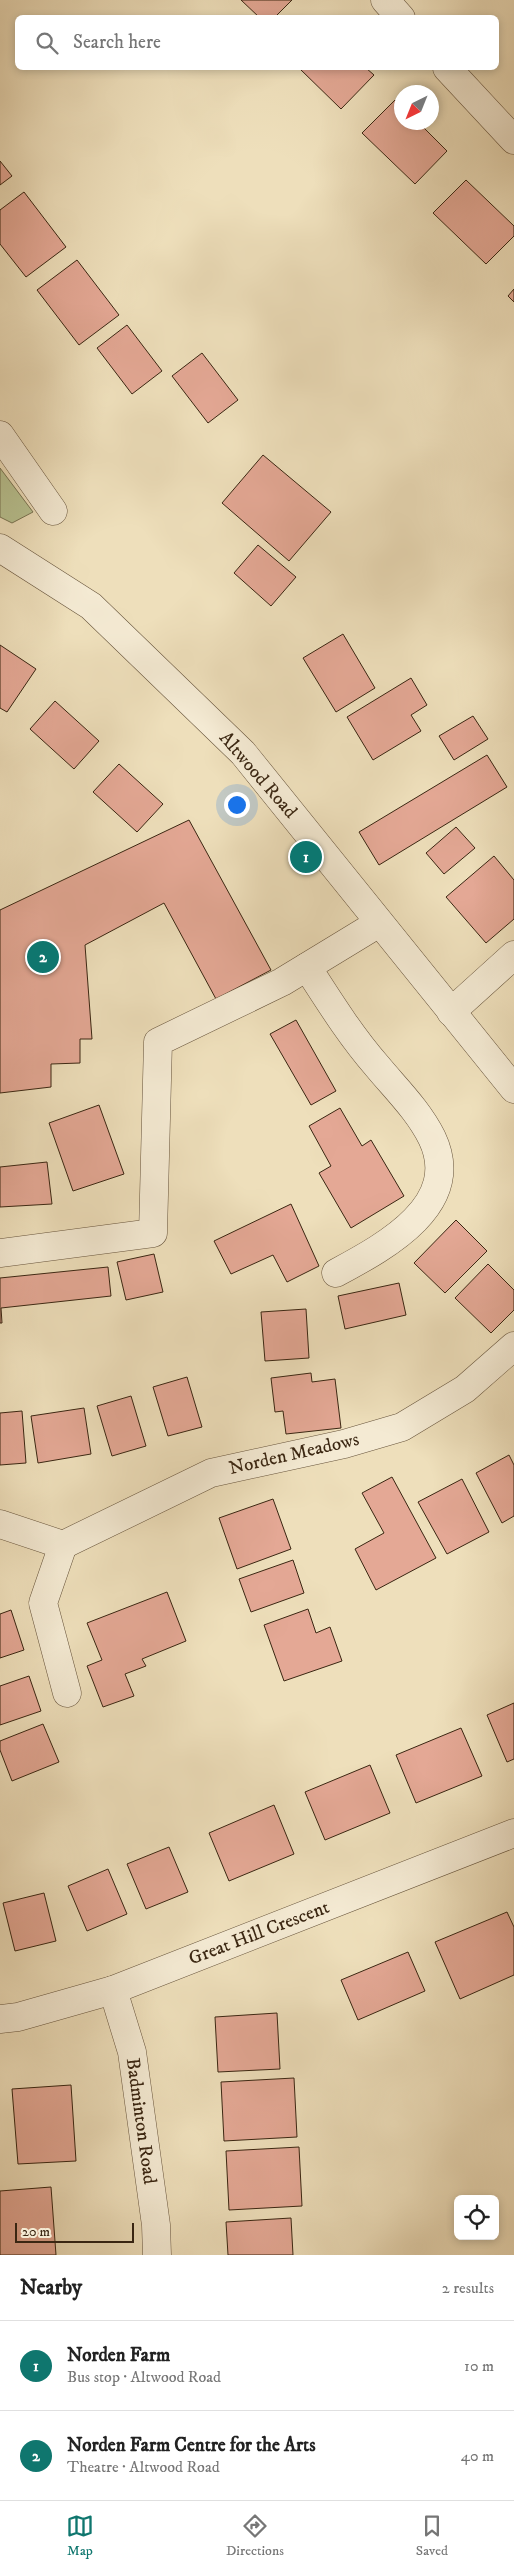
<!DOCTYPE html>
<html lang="en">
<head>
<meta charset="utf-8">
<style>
	body { margin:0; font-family:"IM FELL DW Pica",serif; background:#f2f2f2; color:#222 }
	.controls { position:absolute; right:15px; bottom:15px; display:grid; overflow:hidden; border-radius:8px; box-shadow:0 2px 8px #0003 }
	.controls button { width:45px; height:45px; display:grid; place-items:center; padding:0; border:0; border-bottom:1px solid #e0e0e0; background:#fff; color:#222; font:25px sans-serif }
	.compass { position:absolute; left:394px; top:85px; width:45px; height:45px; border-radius:50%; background:#fff; box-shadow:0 2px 8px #0003; rotate:223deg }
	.scale { position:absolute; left:15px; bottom:12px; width:119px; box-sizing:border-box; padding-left:5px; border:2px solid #3a2612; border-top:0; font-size:14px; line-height:18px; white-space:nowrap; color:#3a2612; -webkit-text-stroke:4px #f4ead3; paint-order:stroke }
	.you { position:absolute; left:236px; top:804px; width:18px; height:18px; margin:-12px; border:4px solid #fff; border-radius:50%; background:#1a73e8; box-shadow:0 0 0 8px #1a73e833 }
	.badge { display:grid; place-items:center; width:32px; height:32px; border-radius:50%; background:#0f766e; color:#fff; font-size:16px; font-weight:700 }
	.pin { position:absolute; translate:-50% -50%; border:2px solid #fff; box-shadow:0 1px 5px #0006 }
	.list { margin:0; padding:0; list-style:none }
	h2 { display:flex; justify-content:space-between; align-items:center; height:65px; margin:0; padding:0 20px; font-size:21px }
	h2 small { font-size:16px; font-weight:400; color:#767676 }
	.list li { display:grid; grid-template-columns:32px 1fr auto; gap:15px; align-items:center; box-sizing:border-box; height:90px; padding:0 20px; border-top:1px solid #e0e0e0 }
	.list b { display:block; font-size:19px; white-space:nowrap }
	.list p { margin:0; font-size:16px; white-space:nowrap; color:#767676 }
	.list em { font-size:16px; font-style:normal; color:#767676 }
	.icon { flex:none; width:28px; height:28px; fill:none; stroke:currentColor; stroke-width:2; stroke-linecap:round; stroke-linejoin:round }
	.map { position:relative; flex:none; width:514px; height:2255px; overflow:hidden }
	.search { position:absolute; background:#fff; box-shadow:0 2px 8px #0003; left:15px; right:15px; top:15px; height:55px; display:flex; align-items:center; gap:12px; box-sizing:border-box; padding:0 18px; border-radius:8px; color:#767676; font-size:19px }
	.sheet { height:245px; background:#fff }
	nav { display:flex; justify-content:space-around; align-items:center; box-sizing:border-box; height:70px; border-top:1px solid #e0e0e0; background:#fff; font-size:14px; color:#767676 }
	nav a { display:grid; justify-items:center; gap:2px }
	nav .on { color:#0f766e }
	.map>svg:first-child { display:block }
	.green { fill:#b8c291; stroke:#797452 }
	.building { fill:#e4a895; stroke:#3a2612 }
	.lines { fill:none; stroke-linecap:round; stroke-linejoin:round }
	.minor-casing { stroke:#67543c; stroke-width:29 }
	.minor { stroke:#f4ead3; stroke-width:28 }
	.labels { text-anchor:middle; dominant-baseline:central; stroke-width:4.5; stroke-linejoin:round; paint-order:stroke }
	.street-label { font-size:19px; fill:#3a2612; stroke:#f4ead3 }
</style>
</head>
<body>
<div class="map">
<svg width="514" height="2255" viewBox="0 0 514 2255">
	<rect width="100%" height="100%" fill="#eedfbb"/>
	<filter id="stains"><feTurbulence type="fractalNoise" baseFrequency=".004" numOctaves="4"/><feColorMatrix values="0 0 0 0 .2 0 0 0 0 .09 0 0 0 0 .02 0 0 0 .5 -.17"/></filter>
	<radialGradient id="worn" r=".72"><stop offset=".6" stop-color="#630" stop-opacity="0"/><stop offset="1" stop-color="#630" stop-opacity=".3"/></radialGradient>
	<polygon class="green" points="0,468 33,512 12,523 0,517"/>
	<g class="building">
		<polygon points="241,0 292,0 274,18 260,18"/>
		<polygon points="299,68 366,68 374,75 341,109"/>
		<polygon points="395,100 402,106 402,122 418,122 447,151 415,184 362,133"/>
		<polygon points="0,161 12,176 0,185"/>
		<polygon points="466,180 514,226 514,236 486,264 433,213"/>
		<polygon points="24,192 66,247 26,277 0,244 0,210"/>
		<polygon points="77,260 119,315 79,345 37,290"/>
		<polygon points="514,289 514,302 508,296"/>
		<polygon points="127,325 162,371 132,394 97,348"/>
		<polygon points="202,353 238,400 208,423 172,376"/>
		<polygon points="263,455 331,512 289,561 222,503"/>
		<polygon points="258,545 296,577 271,606 234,573"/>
		<polygon points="343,634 375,688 336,712 303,658"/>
		<polygon points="0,645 36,669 7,712 0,708"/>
		<polygon points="411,678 427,705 411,715 421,731 373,760 347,717"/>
		<polygon points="55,701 99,741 74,769 30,729"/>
		<polygon points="473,716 488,739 454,760 439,736"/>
		<polygon points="487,755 507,787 379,865 359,832"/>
		<polygon points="119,764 163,804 137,832 93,792"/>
		<polygon points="189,820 271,970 216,999 164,903 85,945 92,1039 80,1039 80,1063 51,1064 51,1087 0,1093 0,910"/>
		<polygon points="456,827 475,848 444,874 426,853"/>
		<polygon points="494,856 514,880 514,919 486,943 446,897"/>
		<polygon points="296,1020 336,1091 311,1105 270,1034"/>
		<polygon points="99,1105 124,1174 73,1191 49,1123"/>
		<polygon points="340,1108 362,1146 371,1140 404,1196 351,1228 319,1173 331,1166 309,1126"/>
		<polygon points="47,1162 52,1204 0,1207 0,1167"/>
		<polygon points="291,1204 319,1266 287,1282 273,1255 231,1274 214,1241"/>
		<polygon points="456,1220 487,1251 445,1293 414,1263"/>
		<polygon points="154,1254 163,1292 126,1300 117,1262"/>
		<polygon points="488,1264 514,1290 514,1310 491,1333 455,1298"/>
		<polygon points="108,1267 111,1296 1,1308 2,1323 0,1323 0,1278"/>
		<polygon points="399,1283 406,1315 345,1329 338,1296"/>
		<polygon points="306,1309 309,1358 265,1361 261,1312"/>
		<polygon points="311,1373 312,1382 335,1379 341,1428 286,1434 283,1411 275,1412 271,1378"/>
		<polygon points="187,1377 202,1427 168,1436 153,1387"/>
		<polygon points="131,1396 146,1446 112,1456 97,1406"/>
		<polygon points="84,1408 91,1454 38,1463 31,1416"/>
		<polygon points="22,1411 26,1463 0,1465 0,1413"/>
		<polygon points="509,1455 514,1465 514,1516 502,1523 476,1473"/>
		<polygon points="392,1477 436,1558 376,1590 355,1549 384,1533 362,1493"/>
		<polygon points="462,1479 489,1532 447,1554 418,1502"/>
		<polygon points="273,1499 291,1549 237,1569 219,1518"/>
		<polygon points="293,1560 304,1593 251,1612 239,1579"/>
		<polygon points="167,1592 186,1641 142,1659 146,1666 125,1674 134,1696 103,1707 87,1666 102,1660 87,1623"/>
		<polygon points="308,1609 316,1633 330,1627 342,1661 284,1681 264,1625"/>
		<polygon points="11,1610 24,1650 0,1658 0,1614"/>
		<polygon points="29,1676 41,1711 0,1725 0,1686"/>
		<polygon points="514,1703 514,1759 507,1762 487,1715"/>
		<polygon points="43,1724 59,1762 12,1781 0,1750 0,1741"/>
		<polygon points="461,1728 482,1776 416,1803 396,1755"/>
		<polygon points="370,1765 390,1813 325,1840 305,1792"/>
		<polygon points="274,1805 294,1854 229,1881 209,1833"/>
		<polygon points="169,1847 188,1892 146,1909 127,1864"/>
		<polygon points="108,1869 127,1914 87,1931 68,1886"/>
		<polygon points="44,1893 56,1941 15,1951 3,1903"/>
		<polygon points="507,1912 514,1927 514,1975 460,1999 435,1942"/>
		<polygon points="408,1952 425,1991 358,2020 341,1980"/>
		<polygon points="277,2013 280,2069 218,2072 215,2017"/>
		<polygon points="294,2078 297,2137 224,2141 221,2082"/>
		<polygon points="71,2085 76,2161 18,2164 12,2089"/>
		<polygon points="299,2147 302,2206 229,2210 226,2151"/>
		<polygon points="51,2187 56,2255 0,2255 0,2191"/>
		<polygon points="291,2218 293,2255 228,2255 226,2222"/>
	</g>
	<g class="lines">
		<g class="minor-casing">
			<g id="minor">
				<polyline points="385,0 401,18"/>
				<polyline points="447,68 514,140"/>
				<polyline points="0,435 53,511"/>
				<polyline points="0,548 91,606 243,753 514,1089"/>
				<path d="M307 967C329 1001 350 1035 377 1066 396 1089 418 1110 432 1138 464 1205 384 1247 336 1273"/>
				<polyline points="451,1012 514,955"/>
				<polyline points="0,1253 153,1233 158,1042 282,982 379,923"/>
				<polyline points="0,1524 63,1545"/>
				<polyline points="63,1545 211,1473 344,1444 402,1427 465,1389 514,1346"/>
				<polyline points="63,1545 43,1603 67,1693"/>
				<polyline points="113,1990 132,2052 156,2225 157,2255"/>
				<polyline points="0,2019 18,2017 113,1990 514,1833"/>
			</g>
		</g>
		<use href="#minor" class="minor"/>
	</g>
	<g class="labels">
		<g class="street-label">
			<text transform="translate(258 775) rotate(49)">Altwood Road</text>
			<text transform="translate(294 1454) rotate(-13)">Norden Meadows</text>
			<text transform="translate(259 1933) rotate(-21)">Great Hill Crescent</text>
			<text transform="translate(141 2121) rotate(82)">Badminton Road</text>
		</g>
	</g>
	<rect width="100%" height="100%" filter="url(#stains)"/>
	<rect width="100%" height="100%" fill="url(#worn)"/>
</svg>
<div class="controls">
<button><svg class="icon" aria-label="locate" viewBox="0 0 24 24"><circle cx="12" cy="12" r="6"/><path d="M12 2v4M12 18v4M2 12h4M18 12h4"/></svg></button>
</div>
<svg class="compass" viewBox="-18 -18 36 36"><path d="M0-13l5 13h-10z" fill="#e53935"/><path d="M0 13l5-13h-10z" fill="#767676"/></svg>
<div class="scale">20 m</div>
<div class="you"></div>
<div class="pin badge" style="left:306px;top:857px">1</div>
<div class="pin badge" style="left:43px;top:957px">2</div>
<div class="search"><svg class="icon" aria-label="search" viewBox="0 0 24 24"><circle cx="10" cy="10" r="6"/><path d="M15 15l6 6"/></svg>Search here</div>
</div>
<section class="sheet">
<h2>Nearby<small>2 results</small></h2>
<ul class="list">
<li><span class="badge">1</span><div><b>Norden Farm</b><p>Bus stop · Altwood Road</p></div><em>10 m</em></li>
<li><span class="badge">2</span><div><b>Norden Farm Centre for the Arts</b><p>Theatre · Altwood Road</p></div><em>40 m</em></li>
</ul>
</section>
<nav>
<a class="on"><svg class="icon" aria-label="map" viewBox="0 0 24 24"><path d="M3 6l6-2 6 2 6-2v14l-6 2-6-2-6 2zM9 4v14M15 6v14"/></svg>Map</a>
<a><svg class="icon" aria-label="directions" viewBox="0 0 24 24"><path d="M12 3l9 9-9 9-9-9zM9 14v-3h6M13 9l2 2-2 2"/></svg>Directions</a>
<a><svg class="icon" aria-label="saved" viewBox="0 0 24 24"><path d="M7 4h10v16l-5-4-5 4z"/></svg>Saved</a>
</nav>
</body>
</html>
